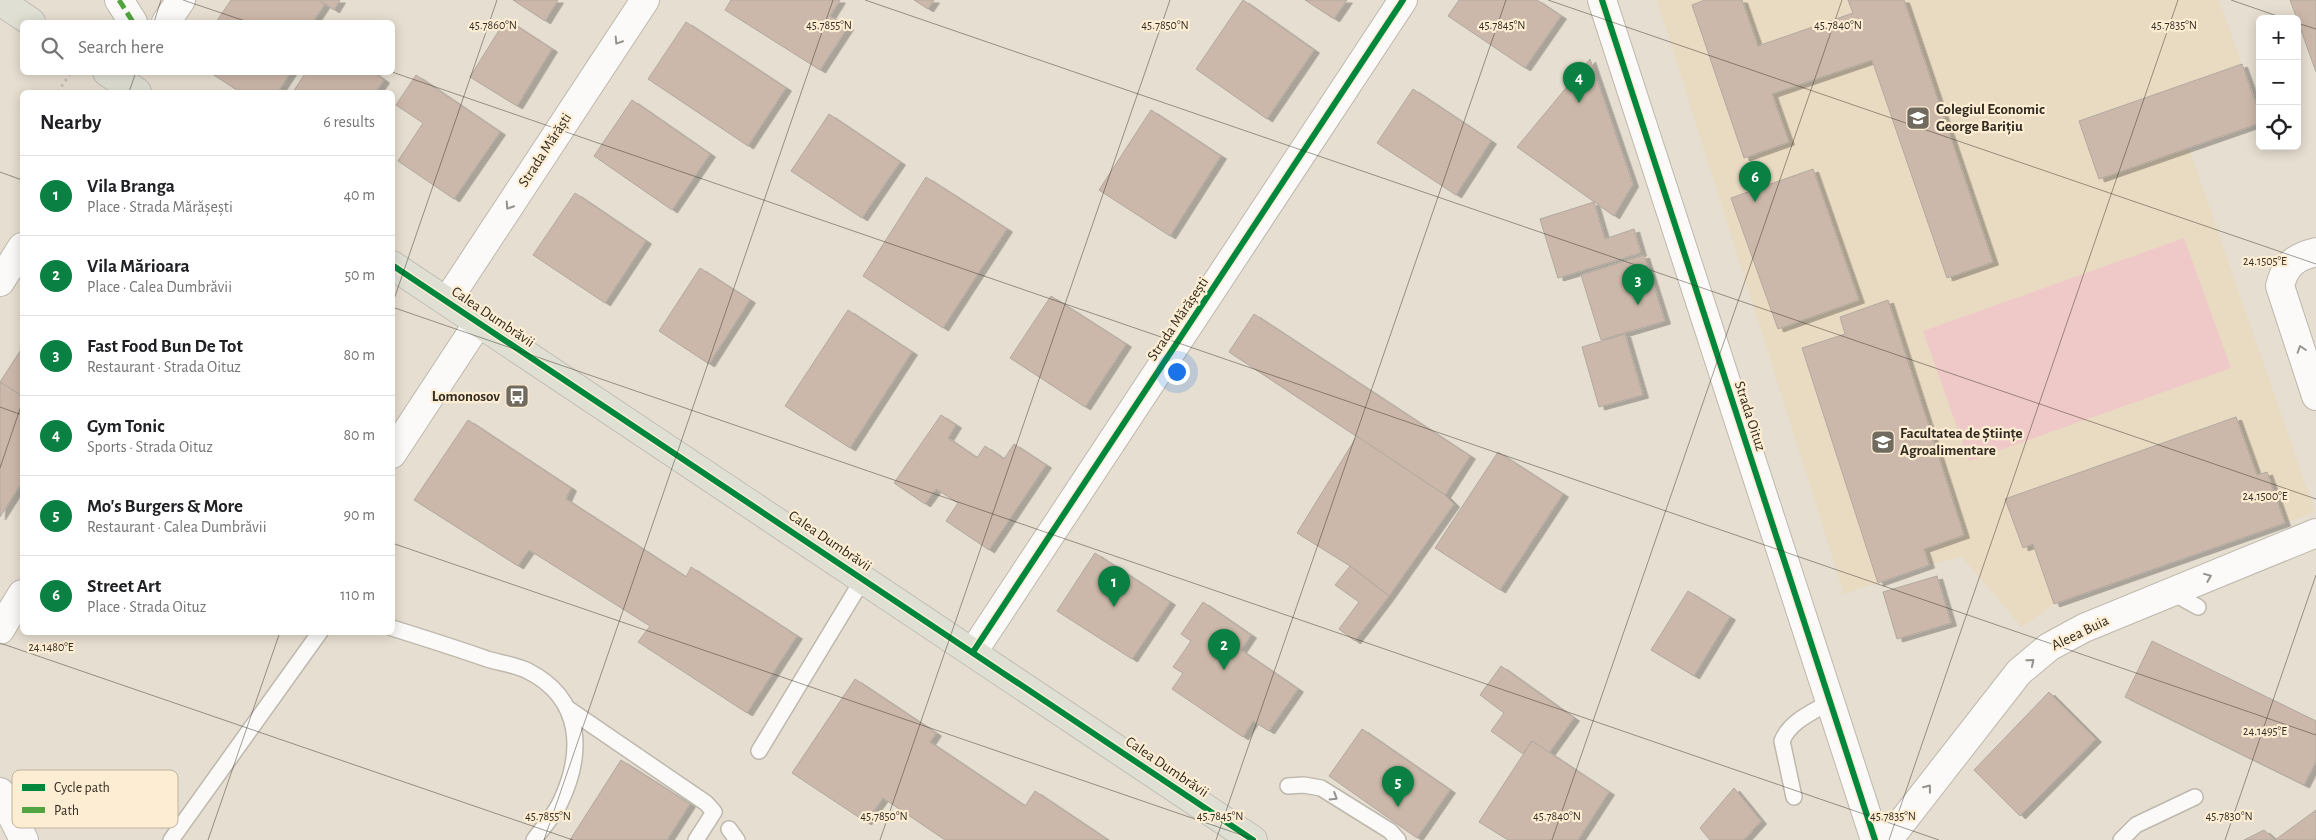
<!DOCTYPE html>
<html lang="en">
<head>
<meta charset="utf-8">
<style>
	body { margin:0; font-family:"Alegreya Sans",sans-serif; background:#f2f2f2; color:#202124 }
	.controls { position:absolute; right:15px; top:15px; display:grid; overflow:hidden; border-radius:8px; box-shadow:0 2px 12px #0003 }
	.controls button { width:45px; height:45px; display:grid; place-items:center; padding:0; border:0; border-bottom:1px solid #e0e0e0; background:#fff; color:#202124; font:25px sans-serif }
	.you { position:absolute; left:1176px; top:371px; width:18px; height:18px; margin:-12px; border:4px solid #fff; border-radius:50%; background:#1a73e8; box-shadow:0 0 0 8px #1a73e833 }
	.badge { display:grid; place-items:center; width:32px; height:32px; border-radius:50%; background:#0b8043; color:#fff; font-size:16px; font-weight:700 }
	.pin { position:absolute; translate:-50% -41px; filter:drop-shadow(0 1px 2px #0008) }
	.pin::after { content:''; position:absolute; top:26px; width:18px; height:15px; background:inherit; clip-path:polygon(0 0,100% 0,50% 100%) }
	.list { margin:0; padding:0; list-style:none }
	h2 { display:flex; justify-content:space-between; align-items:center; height:65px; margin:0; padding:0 20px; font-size:21px }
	h2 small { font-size:16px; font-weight:400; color:#757577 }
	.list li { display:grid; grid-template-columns:32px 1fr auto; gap:15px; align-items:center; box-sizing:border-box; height:80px; padding:0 20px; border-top:1px solid #e0e0e0 }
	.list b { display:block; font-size:19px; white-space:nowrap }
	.list p { margin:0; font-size:16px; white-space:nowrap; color:#757577 }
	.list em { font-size:16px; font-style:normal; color:#757577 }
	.icon { flex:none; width:28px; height:28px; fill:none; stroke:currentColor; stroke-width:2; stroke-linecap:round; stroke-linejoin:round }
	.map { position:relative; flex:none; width:2316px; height:840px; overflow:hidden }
	.search { position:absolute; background:#fff; box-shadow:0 2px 12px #0003; left:20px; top:20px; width:375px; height:55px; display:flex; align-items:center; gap:12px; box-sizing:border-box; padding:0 18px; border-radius:8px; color:#757577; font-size:19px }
	.panel { position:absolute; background:#fff; box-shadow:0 2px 12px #0003; left:20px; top:90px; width:375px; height:545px; border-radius:8px }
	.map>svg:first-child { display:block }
	.built { fill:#e9dac2 }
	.green { fill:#efc9c7 }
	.building { fill:#ccb8aa; stroke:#b1a9a0; filter:url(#shadow) }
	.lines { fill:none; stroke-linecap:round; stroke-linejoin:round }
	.lane-casing { stroke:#beb8ad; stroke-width:18 }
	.street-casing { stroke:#beb8ad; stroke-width:30 }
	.secondary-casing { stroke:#beb8ad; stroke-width:30 }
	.primary-casing { stroke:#c2bdb6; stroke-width:30 }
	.path { stroke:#c4c0bb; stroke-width:3; stroke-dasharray:2.5 4; stroke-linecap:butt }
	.lane { stroke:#fbfaf8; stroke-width:15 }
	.street { stroke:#fbfaf8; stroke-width:28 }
	.secondary { stroke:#fbfaf8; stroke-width:28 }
	.primary { stroke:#dfdfd3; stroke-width:28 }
	.quiet { stroke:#52a441; stroke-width:5; stroke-dasharray:10 5; stroke-linecap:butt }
	.cycleway-casing { stroke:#fdedd3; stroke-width:9 }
	.cycleway { stroke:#00873e; stroke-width:6 }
	.oneway { stroke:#96938d }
	.ticks { fill:none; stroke:#322c22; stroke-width:1; stroke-opacity:0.45 }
	.labels { text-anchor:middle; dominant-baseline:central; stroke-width:4.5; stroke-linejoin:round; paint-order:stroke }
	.poi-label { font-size:15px; font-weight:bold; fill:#322c22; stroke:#fdedd3; text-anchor:start }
	.street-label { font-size:15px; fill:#322c22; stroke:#fdedd3 }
	.key { fill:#fdedd3; stroke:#c0b39e; stroke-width:1 }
	.key-label { font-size:14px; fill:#322c22 }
	.ticks-label { font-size:12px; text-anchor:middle; fill:#322c22; stroke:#fdedd3; stroke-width:4.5; stroke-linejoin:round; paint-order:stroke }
</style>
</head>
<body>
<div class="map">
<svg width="2316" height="840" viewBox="0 0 2316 840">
	<defs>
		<filter id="shadow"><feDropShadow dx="5.5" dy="3" stdDeviation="0" flood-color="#0004"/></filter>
	</defs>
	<rect width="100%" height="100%" fill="#e6ded0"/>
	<polygon class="built" points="1657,0 2219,0 2260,115 2260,123 2189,148 2315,512 2054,604 2022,627 1962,557 1929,565 1844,594"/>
	<polygon class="green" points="2184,238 2231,368 1969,461 1923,331"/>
	<g class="building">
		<polygon points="231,0 319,0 325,4 313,22 216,22"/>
		<polygon points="319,0 340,0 334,10"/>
		<polygon points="513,0 558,0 545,21"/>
		<polygon points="731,0 840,0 830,16 848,27 820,70 725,10"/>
		<polygon points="914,0 934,0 928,9"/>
		<polygon points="1243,0 1314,50 1267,119 1196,69"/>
		<polygon points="1305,0 1347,0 1334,19"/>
		<polygon points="1459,0 1537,0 1561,16 1525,68 1448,16"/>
		<polygon points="1705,0 1742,0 1758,46 1853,13 1848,0 1904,0 1993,262 1947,278 1872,60 1772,94 1789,142 1744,158 1692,5"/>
		<polygon points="2290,0 2316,0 2316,72 2297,19"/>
		<polygon points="506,19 552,49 517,106 470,77"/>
		<polygon points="686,22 786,88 748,146 648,79"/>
		<polygon points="1590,59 1633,184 1614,216 1517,147"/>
		<polygon points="2242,64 2260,115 2260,123 2099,179 2079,121"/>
		<polygon points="209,72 291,72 278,92 240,92"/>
		<polygon points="306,72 373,72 384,80 376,92 293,92"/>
		<polygon points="416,75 500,132 454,199 398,161 423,123 396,105"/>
		<polygon points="1413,89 1491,141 1456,195 1377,143"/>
		<polygon points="632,100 710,154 672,210 594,156"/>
		<polygon points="1151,110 1221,156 1170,236 1099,190"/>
		<polygon points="829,114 900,162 862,218 791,171"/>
		<polygon points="1813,169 1859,300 1778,329 1731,198"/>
		<polygon points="926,177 1007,229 943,328 863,276"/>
		<polygon points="575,193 646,241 605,303 533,255"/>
		<polygon points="1594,202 1605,239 1634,229 1641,253 1558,278 1540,219"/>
		<polygon points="1644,255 1665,321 1601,340 1581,275"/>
		<polygon points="700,268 750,300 709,364 659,331"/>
		<polygon points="1051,296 1126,344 1085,407 1010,358"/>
		<polygon points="1888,300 1964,535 1924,549 1929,565 1878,583 1802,348 1845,334 1840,317"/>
		<polygon points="848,310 912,352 850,448 785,406"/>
		<polygon points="1254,314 1470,456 1445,495 1229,352"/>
		<polygon points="1625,334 1643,395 1599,407 1582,347"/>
		<polygon points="22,348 22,396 0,382"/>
		<polygon points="0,382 22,396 22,482 0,517"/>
		<polygon points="941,415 956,425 948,438 977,458 985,446 1004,459 1014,444 1046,465 989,550 946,521 958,503 936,489 925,504 894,483"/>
		<polygon points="2236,417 2257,475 2267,472 2285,523 2054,604 2033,544 2023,548 2005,499"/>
		<polygon points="468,420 571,488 566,499 686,577 691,567 797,636 747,713 638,642 650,626 529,550 518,566 414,500"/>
		<polygon points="1357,436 1445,495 1454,504 1389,596 1350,566 1297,533"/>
		<polygon points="1498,452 1563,494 1500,590 1435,548"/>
		<polygon points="1095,553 1170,602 1132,659 1057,611"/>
		<polygon points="1350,566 1389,596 1355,641 1339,629 1359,602 1335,585"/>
		<polygon points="1937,576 1951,623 1897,639 1883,592"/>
		<polygon points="1688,591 1730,617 1694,676 1651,650"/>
		<polygon points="1203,602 1251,635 1241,650 1298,689 1269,731 1253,721 1243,737 1172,689 1183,673 1173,667 1191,641 1181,634"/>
		<polygon points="2152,641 2316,721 2316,761 2304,785 2125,697"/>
		<polygon points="1501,666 1574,718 1549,753 1532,741 1523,754 1491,731 1504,713 1480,695"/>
		<polygon points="855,679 936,733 930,742 1025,806 1035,791 1108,840 945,840 883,798 866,822 792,773"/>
		<polygon points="2049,692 2096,739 2020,816 1974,770"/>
		<polygon points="1362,729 1450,790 1417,838 1329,776"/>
		<polygon points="1532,741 1609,792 1578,840 1508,840 1479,822"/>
		<polygon points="621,760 690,804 667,840 570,840"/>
		<polygon points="1734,788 1761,821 1744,840 1710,840 1700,828"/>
		<polygon points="2316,810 2316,840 2244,840 2264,830 2275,840"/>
	</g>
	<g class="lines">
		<g class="lane-casing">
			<g id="lane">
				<polyline points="2171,592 2198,607"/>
				<path d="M392 628C424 638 456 648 487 659 500 663 516 665 528 671 583 699 584 753 560 803 554 816 542 828 534 840"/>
				<polyline points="567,708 706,803 714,812 696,840"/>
				<polyline points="759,751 863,579"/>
				<polyline points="1288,786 1304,785 1321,788 1390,831 1398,840"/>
				<path d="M1794 797 1782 741C1790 721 1813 712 1830 702"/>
				<polyline points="729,829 737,840"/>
				<polyline points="171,840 320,632"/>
				<polyline points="2121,840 2136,825 2195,797"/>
			</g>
		</g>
		<g class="street-casing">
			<g id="street">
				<polyline points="119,0 133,22"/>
				<polyline points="166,22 181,0"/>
				<path d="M2316 252C2295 257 2285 265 2280 286L2316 396"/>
				<polyline points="447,301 645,0"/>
				<polyline points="392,454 478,323"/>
				<polyline points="0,630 22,594"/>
				<polyline points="973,652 1403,0"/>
				<polyline points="0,792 24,840"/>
				<polyline points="1888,840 2019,672 2049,647 2084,628 2316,533"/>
			</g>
		</g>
		<g class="secondary-casing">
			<g id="secondary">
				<polyline points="1602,0 1875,840"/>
				<polyline points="0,282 22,247"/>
			</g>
		</g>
		<g class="primary-casing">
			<g id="primary">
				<polyline points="0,1 31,22"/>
				<polyline points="107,72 137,92"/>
				<polyline points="392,265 1253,840"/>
			</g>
		</g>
		<polyline class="path" points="58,92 71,72"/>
		<use href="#lane" class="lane"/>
		<use href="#street" class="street"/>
		<use href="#secondary" class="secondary"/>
		<use href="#primary" class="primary"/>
		<polyline class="quiet" points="119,0 133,22"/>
		<g class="cycleway-casing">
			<g id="cycleway">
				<polyline points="1602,0 1875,840"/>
				<polyline points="392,265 1253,840"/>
				<polyline points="973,652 1403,0"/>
			</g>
		</g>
		<use href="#cycleway" class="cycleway"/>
	</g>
	<defs><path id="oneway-chevron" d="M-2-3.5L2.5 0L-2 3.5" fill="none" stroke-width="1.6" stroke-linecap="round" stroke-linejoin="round" transform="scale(1.25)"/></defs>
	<g class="oneway">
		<use href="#oneway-chevron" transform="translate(618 41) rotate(123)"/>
		<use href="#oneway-chevron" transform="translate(509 206) rotate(123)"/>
		<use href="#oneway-chevron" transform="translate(2301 349) rotate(-108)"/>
		<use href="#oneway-chevron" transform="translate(2208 577) rotate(-22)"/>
		<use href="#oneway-chevron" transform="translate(2031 662) rotate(-40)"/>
		<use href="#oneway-chevron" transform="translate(1928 788) rotate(-52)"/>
		<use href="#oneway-chevron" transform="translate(1334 797) rotate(32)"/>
	</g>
	<path class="ticks" d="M183 0 248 22M865 0 2316 499M1548 0 2316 264M2231 0 2286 19M154 22 161 0M2297 23 2316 29M392 72 2316 735M129 92 136 72M0 172 22 180M392 305 497 0M392 307 1939 840M0 407 22 415M0 468 22 403M392 543 1256 840M0 643 573 840M208 840 280 632M544 840 833 0M880 840 1170 0M1216 840 1506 0M1552 840 1842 0M1889 840 2178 0M2225 840 2316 575"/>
	<defs>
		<g id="school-square" transform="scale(1.25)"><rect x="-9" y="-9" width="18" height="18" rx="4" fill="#716a5f" stroke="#fdedd3"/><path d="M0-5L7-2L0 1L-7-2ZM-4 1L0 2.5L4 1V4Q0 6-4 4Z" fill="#fff"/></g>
		<g id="bus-square" transform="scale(1.25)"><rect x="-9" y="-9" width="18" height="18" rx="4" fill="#716a5f" stroke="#fdedd3"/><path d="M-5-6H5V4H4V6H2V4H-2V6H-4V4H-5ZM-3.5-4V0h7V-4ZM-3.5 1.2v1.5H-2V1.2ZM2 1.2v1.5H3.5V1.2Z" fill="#fff"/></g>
		<g id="university-square" transform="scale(1.25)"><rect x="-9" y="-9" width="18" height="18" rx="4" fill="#716a5f" stroke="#fdedd3"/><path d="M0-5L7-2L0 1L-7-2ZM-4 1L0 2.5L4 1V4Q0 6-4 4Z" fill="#fff"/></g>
	</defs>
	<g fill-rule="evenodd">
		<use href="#school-square" x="1918" y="118"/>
		<use href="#bus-square" x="517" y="396"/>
		<use href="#university-square" x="1883" y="442"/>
	</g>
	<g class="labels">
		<g class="poi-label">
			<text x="1936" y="109">Colegiul Economic<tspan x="1936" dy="17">George Barițiu</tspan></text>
			<text x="500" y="396" text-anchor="end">Lomonosov</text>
			<text x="1900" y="433">Facultatea de Științe<tspan x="1900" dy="17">Agroalimentare</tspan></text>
		</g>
		<g class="street-label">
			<text transform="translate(545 150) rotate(-57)">Strada Mărăști</text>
			<text transform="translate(493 317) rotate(34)">Calea Dumbrăvii</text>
			<text transform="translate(1178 319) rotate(-56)">Strada Mărășești</text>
			<text transform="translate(1750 416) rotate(72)">Strada Oituz</text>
			<text transform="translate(830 541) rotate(34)">Calea Dumbrăvii</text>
			<text transform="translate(2080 633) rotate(-26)">Aleea Buia</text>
			<text transform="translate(1167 767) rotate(34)">Calea Dumbrăvii</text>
		</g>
	</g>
	<rect x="12" y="770" width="166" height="58" rx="8" class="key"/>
	<rect x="22" y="784" width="23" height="7" fill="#00873e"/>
	<rect x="22" y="807" width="23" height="6" fill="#52a441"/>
	<g class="key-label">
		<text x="54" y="792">Cycle path</text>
		<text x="54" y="815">Path</text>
	</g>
	<g class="ticks-label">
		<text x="493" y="29">45.7860°N</text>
		<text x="829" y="29">45.7855°N</text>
		<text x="1165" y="29">45.7850°N</text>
		<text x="1502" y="29">45.7845°N</text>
		<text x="1838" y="29">45.7840°N</text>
		<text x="2174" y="29">45.7835°N</text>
		<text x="2265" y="265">24.1505°E</text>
		<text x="2265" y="500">24.1500°E</text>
		<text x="51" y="651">24.1480°E</text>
		<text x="2265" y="735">24.1495°E</text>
		<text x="548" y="820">45.7855°N</text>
		<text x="884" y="820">45.7850°N</text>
		<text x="1220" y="820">45.7845°N</text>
		<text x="1557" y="820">45.7840°N</text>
		<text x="1893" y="820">45.7835°N</text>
		<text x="2229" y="820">45.7830°N</text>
	</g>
</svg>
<div class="controls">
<button>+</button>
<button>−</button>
<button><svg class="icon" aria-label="locate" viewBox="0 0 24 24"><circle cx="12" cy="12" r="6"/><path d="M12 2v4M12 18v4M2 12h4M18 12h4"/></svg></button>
</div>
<div class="you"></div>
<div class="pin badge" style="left:1114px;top:607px">1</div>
<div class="pin badge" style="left:1224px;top:670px">2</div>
<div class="pin badge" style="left:1638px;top:305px">3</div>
<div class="pin badge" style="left:1579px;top:103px">4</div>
<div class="pin badge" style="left:1398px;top:807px">5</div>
<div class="pin badge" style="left:1755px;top:202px">6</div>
<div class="search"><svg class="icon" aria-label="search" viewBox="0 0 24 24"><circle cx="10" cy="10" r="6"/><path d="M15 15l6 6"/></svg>Search here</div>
<section class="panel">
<h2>Nearby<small>6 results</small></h2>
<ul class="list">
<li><span class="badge">1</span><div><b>Vila Branga</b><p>Place · Strada Mărășești</p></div><em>40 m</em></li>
<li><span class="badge">2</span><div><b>Vila Mărioara</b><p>Place · Calea Dumbrăvii</p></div><em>50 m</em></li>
<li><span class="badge">3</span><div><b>Fast Food Bun De Tot</b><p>Restaurant · Strada Oituz</p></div><em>80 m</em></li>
<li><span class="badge">4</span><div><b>Gym Tonic</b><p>Sports · Strada Oituz</p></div><em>80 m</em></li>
<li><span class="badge">5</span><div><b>Mo's Burgers &amp; More</b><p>Restaurant · Calea Dumbrăvii</p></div><em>90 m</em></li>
<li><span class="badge">6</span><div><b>Street Art</b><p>Place · Strada Oituz</p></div><em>110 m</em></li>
</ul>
</section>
</div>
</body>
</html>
